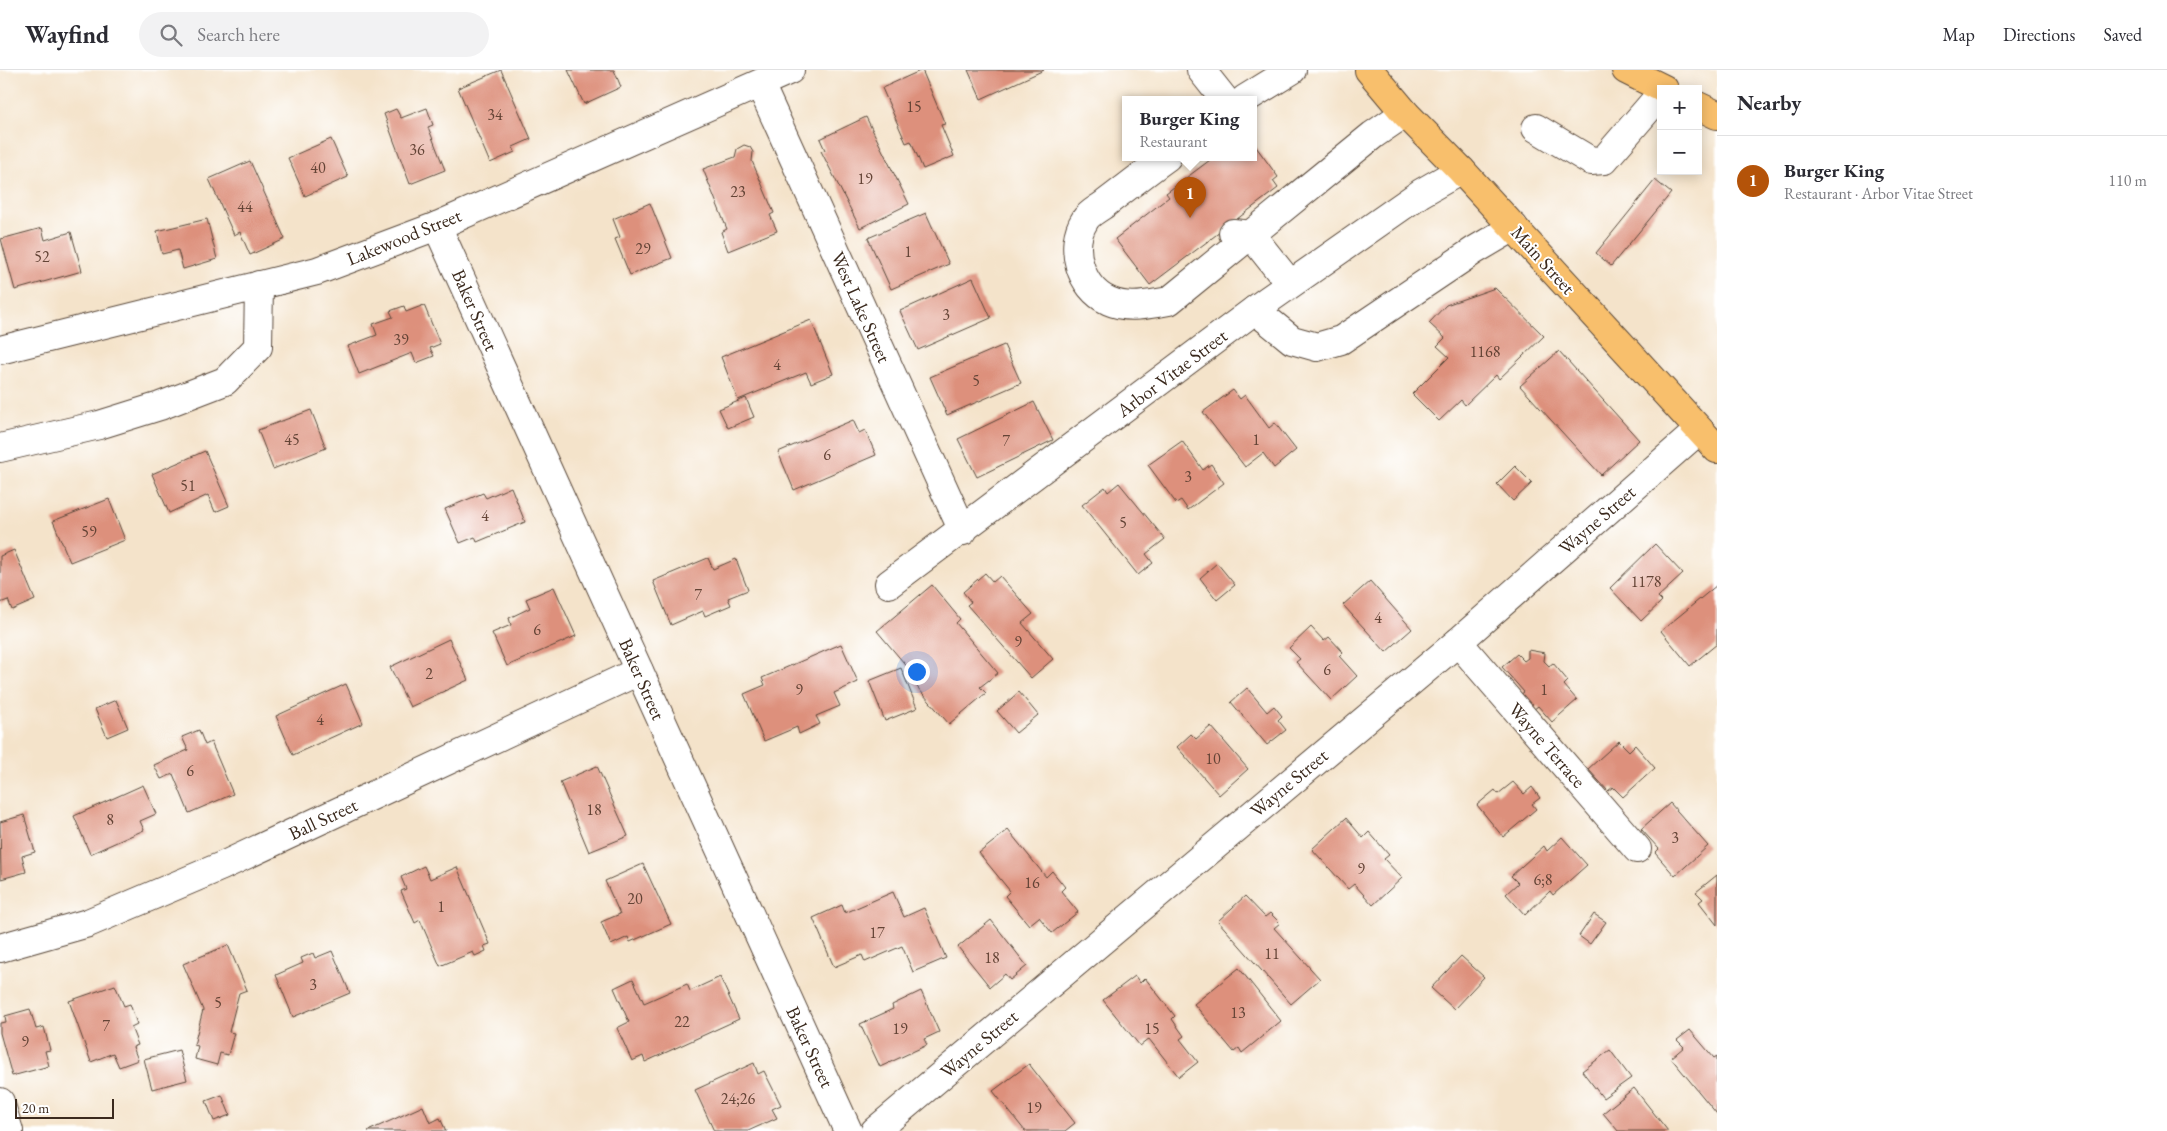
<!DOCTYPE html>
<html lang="en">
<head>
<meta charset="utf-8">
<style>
	body { margin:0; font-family:"EB Garamond",serif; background:#f2f2f3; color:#2b2b33 }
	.controls { position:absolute; right:15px; top:15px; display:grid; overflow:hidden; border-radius:0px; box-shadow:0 2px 12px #0003 }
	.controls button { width:45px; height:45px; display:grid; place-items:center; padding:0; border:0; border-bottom:1px solid #e1e1e2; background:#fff; color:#2b2b33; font:25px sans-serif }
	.scale { position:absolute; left:15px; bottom:12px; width:99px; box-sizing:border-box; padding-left:5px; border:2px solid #3b2a1e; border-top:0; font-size:14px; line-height:18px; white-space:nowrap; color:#3b2a1e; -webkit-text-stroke:4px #fff; paint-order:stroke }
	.you { position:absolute; left:916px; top:601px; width:18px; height:18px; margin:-12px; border:4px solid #fff; border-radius:50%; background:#1a73e8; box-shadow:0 0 0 8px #1a73e833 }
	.badge { display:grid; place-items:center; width:32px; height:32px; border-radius:50%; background:#b45309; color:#fff; font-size:16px; font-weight:700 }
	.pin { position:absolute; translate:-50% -41px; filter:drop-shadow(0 1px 2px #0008) }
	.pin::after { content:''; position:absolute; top:26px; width:18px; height:15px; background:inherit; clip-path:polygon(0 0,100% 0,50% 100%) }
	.popup { position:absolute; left:1122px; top:26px; width:135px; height:65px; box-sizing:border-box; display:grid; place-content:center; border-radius:0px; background:#fff; filter:drop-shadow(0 1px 4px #0005); font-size:16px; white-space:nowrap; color:#7c7c81 }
	.popup b { font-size:19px; color:#2b2b33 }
	.popup::after { content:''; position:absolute; left:50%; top:100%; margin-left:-10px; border:10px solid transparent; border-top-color:#fff }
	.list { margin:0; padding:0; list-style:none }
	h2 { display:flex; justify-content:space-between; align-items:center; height:65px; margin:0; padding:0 20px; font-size:21px }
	h2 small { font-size:16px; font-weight:400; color:#7c7c81 }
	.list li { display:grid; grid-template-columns:32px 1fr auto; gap:15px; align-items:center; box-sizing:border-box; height:90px; padding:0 20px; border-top:1px solid #e1e1e2 }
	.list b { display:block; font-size:19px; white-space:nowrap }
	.list p { margin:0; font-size:16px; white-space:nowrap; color:#7c7c81 }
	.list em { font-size:16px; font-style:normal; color:#7c7c81 }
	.icon { flex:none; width:28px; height:28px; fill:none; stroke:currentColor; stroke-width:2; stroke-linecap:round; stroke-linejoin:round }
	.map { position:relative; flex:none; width:1717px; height:1061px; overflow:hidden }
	header { display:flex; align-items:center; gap:30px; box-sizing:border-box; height:70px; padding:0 25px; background:#fff; border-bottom:1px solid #e1e1e2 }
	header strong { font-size:24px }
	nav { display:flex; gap:28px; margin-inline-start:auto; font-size:18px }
	.search { width:350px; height:45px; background:#f2f2f3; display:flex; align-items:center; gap:12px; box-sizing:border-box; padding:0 18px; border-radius:28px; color:#7c7c81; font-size:19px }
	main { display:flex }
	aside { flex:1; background:#fff }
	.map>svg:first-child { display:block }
	.building { fill:#dd907c }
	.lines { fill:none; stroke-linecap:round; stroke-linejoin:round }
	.minor-casing { stroke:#574638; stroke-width:30 }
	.major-casing { stroke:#574638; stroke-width:30 }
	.highway-casing { stroke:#574638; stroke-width:30 }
	.minor { stroke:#fff; stroke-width:28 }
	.major { stroke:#f8bf6c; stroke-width:28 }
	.highway { stroke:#f8bf6c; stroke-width:28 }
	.labels { text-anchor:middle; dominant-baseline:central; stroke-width:4; stroke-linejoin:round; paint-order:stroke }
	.number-label { font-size:16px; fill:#644436 }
	.street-label { font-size:19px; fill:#3b2a1e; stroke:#fff }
</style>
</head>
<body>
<header>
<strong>Wayfind</strong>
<div class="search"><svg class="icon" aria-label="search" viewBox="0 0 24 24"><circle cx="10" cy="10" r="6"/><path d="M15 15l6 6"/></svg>Search here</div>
<nav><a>Map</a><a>Directions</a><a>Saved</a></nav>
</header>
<main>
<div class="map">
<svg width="1717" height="1061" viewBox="0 0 1717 1061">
	<rect width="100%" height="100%" fill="#fff"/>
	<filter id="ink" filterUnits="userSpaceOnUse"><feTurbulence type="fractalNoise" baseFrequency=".02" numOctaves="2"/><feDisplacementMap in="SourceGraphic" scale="10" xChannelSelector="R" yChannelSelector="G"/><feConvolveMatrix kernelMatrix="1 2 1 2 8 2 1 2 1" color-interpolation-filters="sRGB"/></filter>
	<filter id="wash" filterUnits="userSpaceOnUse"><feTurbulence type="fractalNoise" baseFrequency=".0096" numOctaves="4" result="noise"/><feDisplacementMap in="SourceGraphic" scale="20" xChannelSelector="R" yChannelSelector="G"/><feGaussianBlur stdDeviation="1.12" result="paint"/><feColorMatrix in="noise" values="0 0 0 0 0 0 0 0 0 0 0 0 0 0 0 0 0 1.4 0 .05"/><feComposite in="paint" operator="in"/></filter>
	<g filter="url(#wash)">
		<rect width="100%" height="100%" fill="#f4e3ca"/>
		<g id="blocks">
			<g class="building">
				<polygon points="501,0 531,69 513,77 515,82 490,93 458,18"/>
				<polygon points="568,0 614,0 621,17 584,34"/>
				<polygon points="922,0 945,54 941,55 954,86 923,99 911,71 906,73 882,18"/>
				<polygon points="968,0 1044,0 981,29"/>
				<polygon points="427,38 433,55 428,57 445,100 410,114 384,44 396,39 401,48"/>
				<polygon points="866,47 909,134 860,158 821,81 825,80 820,69"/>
				<polygon points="331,69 348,107 305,126 288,88"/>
				<polygon points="1254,74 1278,107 1273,111 1278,118 1150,215 1115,169 1169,127 1166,123 1214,87 1254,87"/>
				<polygon points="744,75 750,77 753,82 752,91 774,143 770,145 777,161 728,181 721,162 727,159 703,99 735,87 737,79"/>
				<polygon points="250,91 285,169 250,185 240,162 234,165 209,109"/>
				<polygon points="1655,110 1671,123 1611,196 1596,183"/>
				<polygon points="650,133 672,188 630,205 615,169 620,167 613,149"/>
				<polygon points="926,143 949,194 891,219 868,168"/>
				<polygon points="207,149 217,189 183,199 178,180 162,184 157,161"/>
				<polygon points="42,158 45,170 71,162 82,201 15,220 1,169"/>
				<polygon points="973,208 991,248 918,280 900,241"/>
				<polygon points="1495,218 1544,266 1499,309 1496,305 1465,335 1461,330 1439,351 1412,324 1449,287 1437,276 1445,268 1429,253 1446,235"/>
				<polygon points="424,235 440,274 430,278 434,286 416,293 412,283 359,304 348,276 377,265 373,254 393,247 390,241 404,236 406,242"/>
				<polygon points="811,250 833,304 811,313 806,302 738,330 721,287"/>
				<polygon points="1004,275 1021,313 947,345 930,307"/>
				<polygon points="1559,281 1639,370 1601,405 1520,316"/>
				<polygon points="1233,320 1240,329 1245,325 1269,358 1275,353 1296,380 1274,398 1263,383 1245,397 1203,342"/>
				<polygon points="746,328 754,347 728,358 719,339"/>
				<polygon points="1034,332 1053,370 977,407 958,369"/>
				<polygon points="311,340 326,378 273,399 258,360"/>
				<polygon points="853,350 859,363 865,360 876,385 794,420 778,382"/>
				<polygon points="1182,371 1203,400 1211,394 1224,413 1188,440 1181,430 1176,433 1148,395"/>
				<polygon points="205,381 229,436 215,442 208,425 169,443 152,404"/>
				<polygon points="1515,396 1532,413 1513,431 1497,414"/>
				<polygon points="1119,413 1165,469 1146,484 1153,493 1138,505 1082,435 1105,417 1108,422"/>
				<polygon points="511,417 525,452 477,472 475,467 460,473 445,439 483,423 486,428"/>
				<polygon points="109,429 125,470 70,492 53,451"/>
				<polygon points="1655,474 1683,504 1658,527 1662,531 1641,551 1610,518"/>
				<polygon points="14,480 35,530 12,540 8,530 0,533 0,486"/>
				<polygon points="708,488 713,499 736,489 748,520 728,528 731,535 705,546 703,541 671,555 653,511"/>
				<polygon points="1217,493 1235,515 1217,530 1200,508"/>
				<polygon points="985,503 993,512 1000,506 1033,544 1022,553 1053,589 1031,608 967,535 971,532 963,522"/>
				<polygon points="1370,511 1412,559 1386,582 1343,535"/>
				<polygon points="932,515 960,549 956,553 998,603 980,617 986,623 949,654 911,610 915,606 877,561"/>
				<polygon points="1717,515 1717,574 1690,596 1661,561"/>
				<polygon points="554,517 576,566 507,596 492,563 511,555 509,548 530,538 526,529"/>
				<polygon points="1311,557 1324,571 1329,567 1343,582 1339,586 1357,606 1331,630 1296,592 1300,589 1289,578"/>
				<polygon points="449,569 468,610 410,637 390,597"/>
				<polygon points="841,574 858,612 834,623 840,636 816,646 820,654 799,664 797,657 764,671 744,624 765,615 762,608"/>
				<polygon points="1528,580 1545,583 1544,591 1549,596 1553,593 1568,611 1564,615 1577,630 1552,652 1538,636 1533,640 1520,625 1524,622 1502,597 1517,584 1524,591 1528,588"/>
				<polygon points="901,598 917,638 885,651 869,611"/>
				<polygon points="346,614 363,653 293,685 276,646"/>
				<polygon points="1247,618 1267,642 1274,636 1282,646 1278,650 1286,660 1267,675 1231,632"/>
				<polygon points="1019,622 1038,645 1016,663 997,641"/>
				<polygon points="116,630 128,658 107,667 95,639"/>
				<polygon points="1211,656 1248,699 1219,725 1177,677 1191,664 1196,669"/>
				<polygon points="199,660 205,675 211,672 233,724 189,743 173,704 161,709 154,695 188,680 182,667"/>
				<polygon points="1619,671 1629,681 1635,675 1655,698 1623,727 1613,717 1608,721 1588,699"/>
				<polygon points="597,696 628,766 589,782 560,712"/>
				<polygon points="1513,712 1524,724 1532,717 1540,728 1532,734 1536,739 1503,767 1477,735 1495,720 1498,724"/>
				<polygon points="143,715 156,744 140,751 144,760 90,784 74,746"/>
				<polygon points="1670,733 1708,776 1675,806 1655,783 1659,779 1641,759"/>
				<polygon points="24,745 35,782 22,786 26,802 1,809 0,752"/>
				<polygon points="1346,748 1363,768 1369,762 1389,785 1384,789 1402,808 1373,835 1354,814 1348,819 1312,779"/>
				<polygon points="1008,760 1046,807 1052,801 1065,817 1061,821 1078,842 1052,863 1039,847 1029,855 1005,826 1010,821 979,783"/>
				<polygon points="1562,767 1587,795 1553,825 1550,821 1525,845 1506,824 1518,813 1511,806 1544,776 1547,781"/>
				<polygon points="643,794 671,854 630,872 628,867 611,875 601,852 620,844 605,811"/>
				<polygon points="424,796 430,809 457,797 490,874 484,876 486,881 475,886 473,882 440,896 420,850 415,853 401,821 406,819 401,807"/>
				<polygon points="1717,805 1717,855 1699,832 1703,829 1696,822"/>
				<polygon points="893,822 904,847 924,838 946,888 913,902 902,876 865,892 862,885 834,897 813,848 842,835 845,843"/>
				<polygon points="1245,826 1265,847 1270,843 1280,853 1274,858 1320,909 1291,934 1218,851"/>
				<polygon points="1594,844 1606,852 1590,874 1579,866"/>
				<polygon points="991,850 1027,896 1010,910 1005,904 990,917 958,877"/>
				<polygon points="228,875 247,920 239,923 229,962 234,963 228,985 220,983 217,995 195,989 198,976 194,975 203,940 183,894"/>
				<polygon points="332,881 350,923 293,947 276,905 303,893 301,888 313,883 315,888"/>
				<polygon points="1461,886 1484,907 1454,939 1431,918"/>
				<polygon points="1239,898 1281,951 1242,983 1239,978 1234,982 1194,934"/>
				<polygon points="1135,906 1140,913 1145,908 1175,946 1172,949 1184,966 1180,969 1198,992 1179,1007 1149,969 1140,976 1103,930"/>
				<polygon points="720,907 739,949 645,992 643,986 632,991 617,958 629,952 614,918 633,909 644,933 687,914 690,921"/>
				<polygon points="115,915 124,936 130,934 137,954 131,957 138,975 133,977 138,990 119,997 113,983 91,992 69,931"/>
				<polygon points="921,921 939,962 924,969 927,975 880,997 860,954 893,939 892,935"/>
				<polygon points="30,939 36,959 44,957 50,980 45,981 49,996 12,1006 0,963 0,953 6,952 5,946"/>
				<polygon points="1690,960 1714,988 1717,986 1717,1044 1671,988 1684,977 1677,970"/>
				<polygon points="179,980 187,1010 152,1019 144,989"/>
				<polygon points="1610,980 1631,1008 1603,1028 1582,1001"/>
				<polygon points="754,993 758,1004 764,1001 781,1035 772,1039 777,1048 748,1061 714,1061 695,1020"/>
				<polygon points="1029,994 1075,1053 1065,1061 1025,1061 993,1021"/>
				<polygon points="1634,1018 1668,1061 1618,1061 1603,1043"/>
				<polygon points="222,1025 230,1045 214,1051 206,1031"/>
				<polygon points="423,1036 430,1053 440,1048 446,1061 368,1061"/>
			</g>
		</g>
	</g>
	<g filter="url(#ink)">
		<use href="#blocks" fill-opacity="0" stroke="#574638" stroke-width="1"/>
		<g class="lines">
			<g class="minor-casing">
				<g id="minor">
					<polyline points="1201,0 1224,29"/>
					<polyline points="760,14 963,461"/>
					<polyline points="1245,29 1292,0"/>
					<polyline points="1536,58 1591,91 1604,90 1661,24"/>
					<path d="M1167 87C1146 102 1126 118 1106 133 1100 138 1089 143 1085 150 1068 176 1080 218 1109 231 1129 240 1149 234 1169 231L1373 65 1405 43"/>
					<polyline points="437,156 848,1061"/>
					<polyline points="1233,163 1251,165 1290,214"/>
					<polyline points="1255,240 1292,270 1317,277 1341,270 1475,180 1514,157"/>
					<polyline points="0,280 317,201 437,156 790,0"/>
					<polyline points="0,378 99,355 160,336 225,311 258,277 259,215"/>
					<polyline points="889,514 1268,230 1421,123 1461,100"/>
					<polyline points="1458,572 1637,779"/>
					<polyline points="0,878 88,853 222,796 639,601"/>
					<polyline points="0,1032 9,1061"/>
					<polyline points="875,1061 1458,572 1699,360"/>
				</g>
			</g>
			<g class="major-casing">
				<g id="major">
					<polyline points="1626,0 1664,19"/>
					<polyline points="1698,36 1717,45"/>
				</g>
			</g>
			<g class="highway-casing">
				<polyline id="highway" points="1369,0 1405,43 1461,100 1717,379"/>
			</g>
			<use href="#minor" class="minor"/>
			<use href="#major" class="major"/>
			<use href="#highway" class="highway"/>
		</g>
	</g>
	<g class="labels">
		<g class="number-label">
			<text x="914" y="36">15</text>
			<text x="495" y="44">34</text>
			<text x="417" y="79">36</text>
			<text x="318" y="97">40</text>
			<text x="865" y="108">19</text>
			<text x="738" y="121">23</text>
			<text x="245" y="136">44</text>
			<text x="643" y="178">29</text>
			<text x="908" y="181">1</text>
			<text x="42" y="186">52</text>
			<text x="946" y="244">3</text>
			<text x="401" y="269">39</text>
			<text x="1485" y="281">1168</text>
			<text x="777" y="294">4</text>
			<text x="976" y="310">5</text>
			<text x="292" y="369">45</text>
			<text x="1256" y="369">1</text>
			<text x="1006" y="370">7</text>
			<text x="827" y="384">6</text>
			<text x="1188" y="406">3</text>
			<text x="188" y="415">51</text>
			<text x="485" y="445">4</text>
			<text x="1123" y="452">5</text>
			<text x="89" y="461">59</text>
			<text x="1646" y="511">1178</text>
			<text x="698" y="524">7</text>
			<text x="1378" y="547">4</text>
			<text x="537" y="559">6</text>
			<text x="1018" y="571">9</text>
			<text x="1327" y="599">6</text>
			<text x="429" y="603">2</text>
			<text x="799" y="619">9</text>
			<text x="1544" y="619">1</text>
			<text x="320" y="649">4</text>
			<text x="1213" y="688">10</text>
			<text x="190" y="700">6</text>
			<text x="594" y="739">18</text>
			<text x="110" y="749">8</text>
			<text x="1675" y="767">3</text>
			<text x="1361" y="798">9</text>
			<text x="1543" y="809">6;8</text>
			<text x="1032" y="812">16</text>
			<text x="635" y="828">20</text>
			<text x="441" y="836">1</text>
			<text x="877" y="862">17</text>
			<text x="1272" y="883">11</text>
			<text x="992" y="887">18</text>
			<text x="313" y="914">3</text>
			<text x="218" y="932">5</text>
			<text x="1238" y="942">13</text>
			<text x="682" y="951">22</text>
			<text x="106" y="955">7</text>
			<text x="900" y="958">19</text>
			<text x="1152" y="958">15</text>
			<text x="25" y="971">9</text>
			<text x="738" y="1028">24;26</text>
			<text x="1034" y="1037">19</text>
		</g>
		<g class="street-label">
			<text transform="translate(404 167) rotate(-22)">Lakewood Street</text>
			<text transform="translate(1543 190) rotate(48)">Main Street</text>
			<text transform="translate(861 237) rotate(66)">West Lake Street</text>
			<text transform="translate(475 240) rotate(66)">Baker Street</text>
			<text transform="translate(1172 303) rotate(-37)">Arbor Vitae Street</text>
			<text transform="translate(1597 450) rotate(-41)">Wayne Street</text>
			<text transform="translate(642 609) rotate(66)">Baker Street</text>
			<text transform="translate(1547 675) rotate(49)">Wayne Terrace</text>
			<text transform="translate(1289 713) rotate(-40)">Wayne Street</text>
			<text transform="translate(323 749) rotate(-25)">Ball Street</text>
			<text transform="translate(979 974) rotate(-40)">Wayne Street</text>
			<text transform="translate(810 977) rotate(65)">Baker Street</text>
		</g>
	</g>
</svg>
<div class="controls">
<button>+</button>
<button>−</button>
</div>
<div class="scale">20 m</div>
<div class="you"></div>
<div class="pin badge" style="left:1190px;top:148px">1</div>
<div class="popup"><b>Burger King</b>Restaurant</div>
</div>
<aside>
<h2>Nearby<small></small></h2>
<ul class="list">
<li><span class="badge">1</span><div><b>Burger King</b><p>Restaurant · Arbor Vitae Street</p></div><em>110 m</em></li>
</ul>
</aside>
</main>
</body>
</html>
